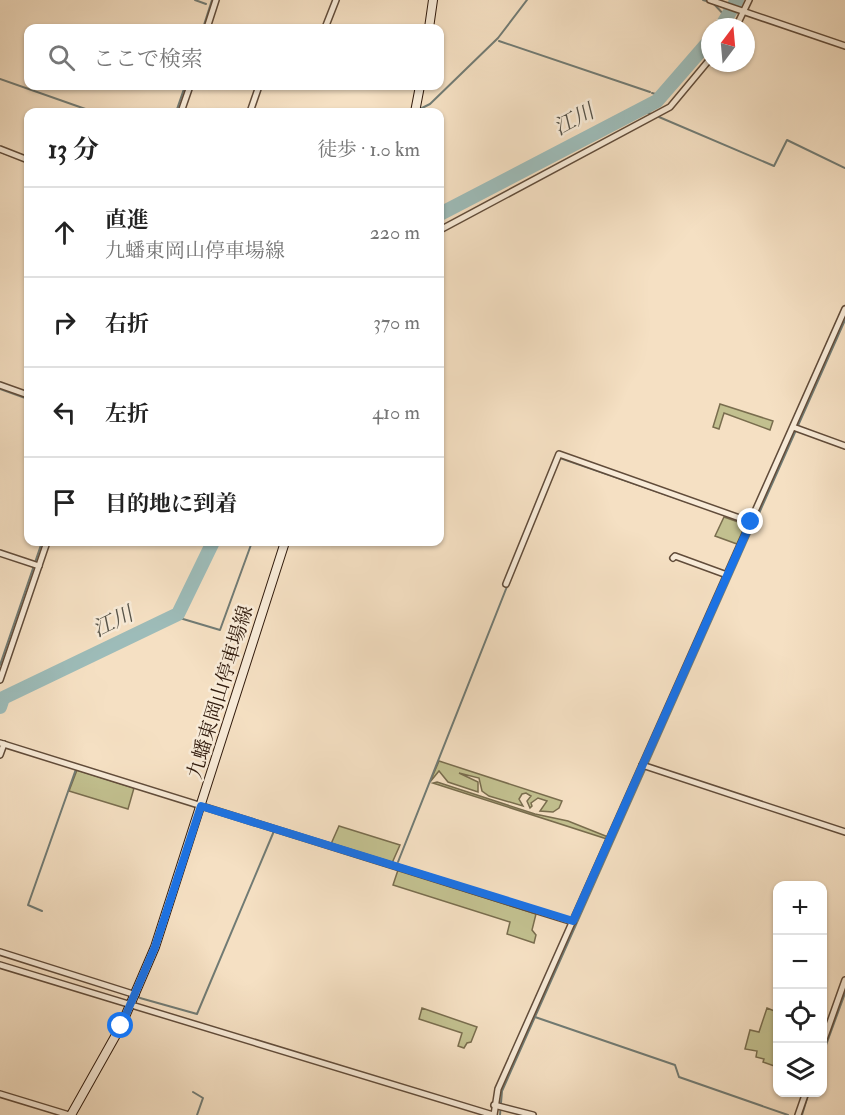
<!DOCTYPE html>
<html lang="ja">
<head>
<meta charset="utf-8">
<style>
	body { margin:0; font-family:"IM FELL Double Pica","Noto Serif JP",serif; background:#f2f2f2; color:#222 }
	.controls { position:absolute; right:18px; bottom:18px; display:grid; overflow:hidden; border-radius:12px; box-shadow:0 2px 4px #0004 }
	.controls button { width:54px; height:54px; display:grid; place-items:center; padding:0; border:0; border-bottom:2px solid #e0e0e0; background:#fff; color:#222; font:30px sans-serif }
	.compass { position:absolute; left:701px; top:18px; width:54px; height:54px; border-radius:50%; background:#fff; box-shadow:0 2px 4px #0004; rotate:16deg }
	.stop { position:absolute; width:18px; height:18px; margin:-14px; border:4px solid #1a73e8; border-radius:50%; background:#fff }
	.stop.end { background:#1a73e8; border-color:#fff; box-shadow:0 2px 6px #0008 }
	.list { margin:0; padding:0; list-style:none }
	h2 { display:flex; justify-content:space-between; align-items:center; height:78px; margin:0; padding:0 24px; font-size:26px }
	h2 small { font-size:20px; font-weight:400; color:#767676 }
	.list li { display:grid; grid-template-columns:39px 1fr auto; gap:18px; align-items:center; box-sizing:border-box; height:90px; padding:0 24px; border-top:2px solid #e0e0e0 }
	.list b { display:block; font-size:22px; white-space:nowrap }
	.list p { margin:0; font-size:20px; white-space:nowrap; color:#767676 }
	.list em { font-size:20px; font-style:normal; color:#767676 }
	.icon { flex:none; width:33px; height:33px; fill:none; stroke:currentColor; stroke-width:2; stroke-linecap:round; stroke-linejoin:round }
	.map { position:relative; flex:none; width:845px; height:1115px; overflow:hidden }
	.search { position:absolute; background:#fff; box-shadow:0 2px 4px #0004; left:24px; top:24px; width:420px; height:66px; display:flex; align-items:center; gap:15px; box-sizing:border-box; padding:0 21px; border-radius:12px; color:#767676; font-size:22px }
	.panel { position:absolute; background:#fff; box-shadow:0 2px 4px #0004; left:24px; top:108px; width:420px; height:438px; border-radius:12px }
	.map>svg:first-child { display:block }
	.green { fill:#c2c08f; stroke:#796d4e; stroke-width:1.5 }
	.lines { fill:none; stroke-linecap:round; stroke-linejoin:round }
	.stream { stroke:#717b74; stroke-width:2 }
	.river { stroke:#9dbcb9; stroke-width:14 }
	.street-casing { stroke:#614c3a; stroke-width:8 }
	.secondary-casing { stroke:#301a0c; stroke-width:10 }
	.street { stroke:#f8ebd8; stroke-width:5 }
	.secondary { stroke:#f8ebd8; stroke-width:8 }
	.route { stroke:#1a73e8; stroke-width:8 }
	.labels { text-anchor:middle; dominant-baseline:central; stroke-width:5; stroke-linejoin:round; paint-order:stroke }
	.street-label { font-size:20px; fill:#301a0c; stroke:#f8ebd8 }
	.water-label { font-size:21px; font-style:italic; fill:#565349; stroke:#f8ebd8 }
</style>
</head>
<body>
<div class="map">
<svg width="845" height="1115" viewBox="0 0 845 1115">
	<rect width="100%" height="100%" fill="#f5e0c3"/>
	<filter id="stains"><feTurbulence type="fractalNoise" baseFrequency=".00333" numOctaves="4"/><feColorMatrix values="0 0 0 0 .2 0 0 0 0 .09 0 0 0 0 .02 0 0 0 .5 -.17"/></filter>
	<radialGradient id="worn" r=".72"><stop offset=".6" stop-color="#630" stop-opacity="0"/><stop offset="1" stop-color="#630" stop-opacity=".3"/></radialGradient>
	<g class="green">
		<polygon points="720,404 773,421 770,430 724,413 719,429 713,427"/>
		<polygon points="724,517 747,525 737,544 715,536"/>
		<polygon points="439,761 562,801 559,808 553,812 540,811 547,801 538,798 531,803 532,806 530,808 527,801 531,796 526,793 522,794 519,799 523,806 489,796 482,791 479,778 459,773 478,782 478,792 448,782 439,771 430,782"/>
		<polygon points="77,770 134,788 128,809 69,791"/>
		<polygon points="437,782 535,814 568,821 608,837 607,839 433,783"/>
		<polygon points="339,826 400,845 392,863 331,844"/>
		<polygon points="398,870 536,914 532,930 536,935 534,943 507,934 510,922 393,885"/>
		<polygon points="422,1008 477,1027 471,1042 467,1043 464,1048 458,1046 462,1033 419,1019"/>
		<polygon points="767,1008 777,1012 777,1067 763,1062 764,1059 756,1057 757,1051 745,1049 750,1030 759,1032"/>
	</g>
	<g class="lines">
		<g class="stream">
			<polyline points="195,0 206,4"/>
			<polyline points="703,0 713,3 727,18"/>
			<polyline points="203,28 212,0"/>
			<polyline points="499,41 650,92"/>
			<polyline points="0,79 94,112"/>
			<polyline points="652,93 663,96"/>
			<polyline points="420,109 430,104 498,38 527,0"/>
			<polyline points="640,109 651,114"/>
			<polyline points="176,112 185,86"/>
			<polyline points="659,117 774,166 787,140 845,168"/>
			<polyline points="0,152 14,157"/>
			<polyline points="0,389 28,399"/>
			<polyline points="560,458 693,504"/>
			<polyline points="173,616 220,630 252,542"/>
			<polyline points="0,665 42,542"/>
			<polyline points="398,862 508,584"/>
			<polyline points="42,911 28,905 76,769"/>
			<polyline points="140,998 197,1014 274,831"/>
			<polyline points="535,1017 675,1065 679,1077 788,1115"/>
			<polyline points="822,1056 845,993"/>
			<polyline points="193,1092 203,1098 197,1115"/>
			<polyline points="500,1115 502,1091 845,320"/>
			<polyline points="802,1115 809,1092"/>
		</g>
		<g class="river">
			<polyline points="721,27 737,0"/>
			<polyline points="440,214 657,101 710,40"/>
			<polyline points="0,707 3,698 178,614 213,542"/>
		</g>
		<g class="street-casing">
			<g id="street">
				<polyline points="710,0 845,46"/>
				<polyline points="736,27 749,0"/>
				<polyline points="207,28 216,0"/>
				<polyline points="325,28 336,0"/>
				<polyline points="181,112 190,86"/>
				<polyline points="250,112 259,86"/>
				<polyline points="0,149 28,160"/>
				<polyline points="440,230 670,107 710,59"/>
				<polyline points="0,385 28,395"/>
				<polyline points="793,427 845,446"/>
				<polyline points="0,553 39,566"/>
				<polyline points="673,558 675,556 727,575"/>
				<polyline points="506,584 559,454 751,522"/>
				<polyline points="0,680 47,542"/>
				<polyline points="0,743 573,922"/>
				<polyline points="0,755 4,744"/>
				<polyline points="642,765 845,832"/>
				<polyline points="0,952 136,995"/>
				<polyline points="0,965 493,1115"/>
				<polyline points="822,1045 845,980"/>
				<polyline points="0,1094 69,1115"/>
				<polyline points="494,1105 533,1115"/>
				<polyline points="494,1115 498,1089 845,309"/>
				<polyline points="798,1115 806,1092"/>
			</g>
		</g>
		<g class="secondary-casing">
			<g id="secondary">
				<polyline points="429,28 433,0"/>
				<polyline points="415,112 420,86"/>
				<polyline points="71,1115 121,1026 155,947 285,542"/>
			</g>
		</g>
		<use href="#street" class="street"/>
		<use href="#secondary" class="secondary"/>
	</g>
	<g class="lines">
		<polyline class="route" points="121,1026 155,947 201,806 573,921 751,522"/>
	</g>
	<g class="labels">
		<g class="street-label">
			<text transform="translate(220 692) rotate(-73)">九蟠東岡山停車場線</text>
		</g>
		<g class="water-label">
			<text transform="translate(574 120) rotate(-28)">江川</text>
			<text transform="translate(113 622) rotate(-26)">江川</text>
		</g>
	</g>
	<rect width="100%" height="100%" filter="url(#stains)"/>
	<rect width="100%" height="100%" fill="url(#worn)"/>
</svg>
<div class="controls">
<button>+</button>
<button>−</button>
<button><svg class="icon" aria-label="locate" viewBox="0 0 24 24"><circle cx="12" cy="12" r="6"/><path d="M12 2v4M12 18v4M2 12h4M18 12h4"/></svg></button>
<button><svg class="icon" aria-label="layers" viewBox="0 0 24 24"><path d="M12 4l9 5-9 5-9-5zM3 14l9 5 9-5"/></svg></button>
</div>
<svg class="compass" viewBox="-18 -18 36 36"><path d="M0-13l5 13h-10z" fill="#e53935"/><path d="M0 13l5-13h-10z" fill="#767676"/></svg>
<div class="stop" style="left:121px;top:1026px"></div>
<div class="stop end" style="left:751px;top:522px"></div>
<div class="search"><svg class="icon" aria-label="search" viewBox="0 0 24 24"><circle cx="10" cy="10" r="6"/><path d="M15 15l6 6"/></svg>ここで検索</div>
<section class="panel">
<h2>13 分<small>徒歩 · 1.0 km</small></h2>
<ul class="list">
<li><svg class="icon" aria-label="ahead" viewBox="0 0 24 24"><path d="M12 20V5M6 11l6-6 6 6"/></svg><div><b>直進</b><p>九蟠東岡山停車場線</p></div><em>220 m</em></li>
<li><svg class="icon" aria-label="right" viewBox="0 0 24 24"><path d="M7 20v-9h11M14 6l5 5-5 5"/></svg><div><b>右折</b></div><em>370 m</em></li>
<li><svg class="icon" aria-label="left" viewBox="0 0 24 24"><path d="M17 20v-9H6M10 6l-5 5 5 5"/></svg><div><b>左折</b></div><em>410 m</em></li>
<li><svg class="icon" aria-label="arrive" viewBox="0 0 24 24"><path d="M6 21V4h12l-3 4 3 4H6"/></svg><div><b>目的地に到着</b></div></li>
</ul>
</section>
</div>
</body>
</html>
